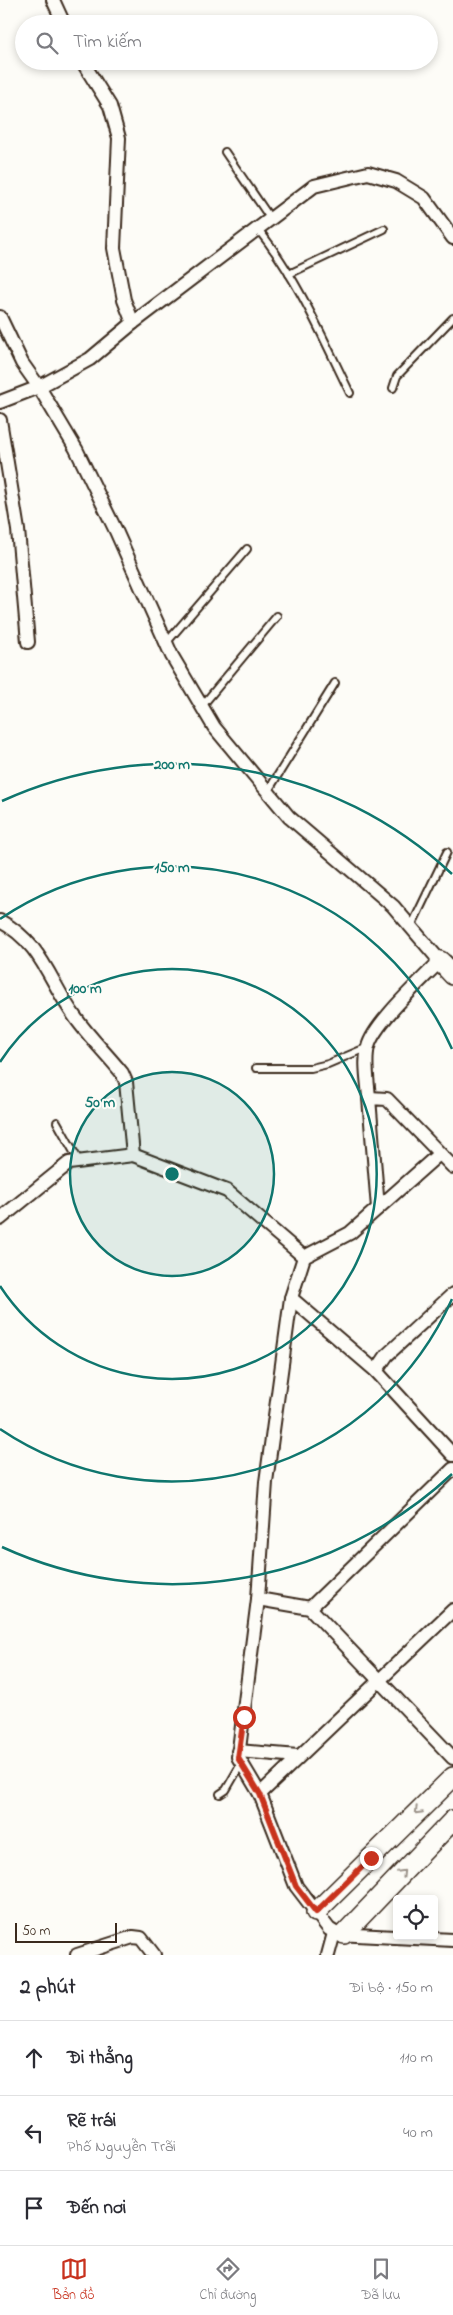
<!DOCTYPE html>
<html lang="vi">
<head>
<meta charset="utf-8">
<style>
	body { margin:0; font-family:"Indie Flower",sans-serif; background:#f7f7f7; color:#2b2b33 }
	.controls { position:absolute; right:15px; bottom:15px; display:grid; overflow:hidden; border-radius:5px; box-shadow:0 2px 8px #0003 }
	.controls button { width:45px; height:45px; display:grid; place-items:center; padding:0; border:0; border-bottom:1px solid #e1e1e2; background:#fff; color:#2b2b33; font:25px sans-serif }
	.scale { position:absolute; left:15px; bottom:12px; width:102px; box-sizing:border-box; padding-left:5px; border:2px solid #3b2a1e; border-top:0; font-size:14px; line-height:18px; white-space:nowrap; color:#3b2a1e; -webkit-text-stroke:4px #fdfcf7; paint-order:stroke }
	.stop { position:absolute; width:15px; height:15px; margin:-11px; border:4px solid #c8321e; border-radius:50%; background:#fff }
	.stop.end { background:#c8321e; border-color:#fff; box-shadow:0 1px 5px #0008 }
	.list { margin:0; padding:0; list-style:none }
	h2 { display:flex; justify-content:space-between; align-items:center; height:65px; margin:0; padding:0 20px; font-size:21px }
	h2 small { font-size:16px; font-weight:400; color:#7c7c81 }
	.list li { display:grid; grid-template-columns:32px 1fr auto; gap:15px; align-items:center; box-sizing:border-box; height:75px; padding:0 20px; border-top:1px solid #e1e1e2 }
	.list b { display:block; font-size:19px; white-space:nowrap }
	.list p { margin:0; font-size:16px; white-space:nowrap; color:#7c7c81 }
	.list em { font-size:16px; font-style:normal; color:#7c7c81 }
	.icon { flex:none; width:28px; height:28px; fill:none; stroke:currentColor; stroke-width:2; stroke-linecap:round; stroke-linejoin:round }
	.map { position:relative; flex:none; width:453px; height:1955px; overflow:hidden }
	.search { position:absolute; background:#fff; box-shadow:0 2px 8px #0003; left:15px; right:15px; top:15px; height:55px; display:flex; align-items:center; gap:12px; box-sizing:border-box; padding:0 18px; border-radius:28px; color:#7c7c81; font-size:19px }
	.sheet { height:290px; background:#fff }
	nav { display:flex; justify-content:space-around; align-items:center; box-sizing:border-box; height:70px; border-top:1px solid #e1e1e2; background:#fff; font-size:14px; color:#7c7c81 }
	nav a { display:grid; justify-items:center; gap:2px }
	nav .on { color:#c8321e }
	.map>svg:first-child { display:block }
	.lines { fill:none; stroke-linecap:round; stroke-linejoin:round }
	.lane-casing { stroke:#3b2a1e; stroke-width:10 }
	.street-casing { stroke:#3b2a1e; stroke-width:16 }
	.secondary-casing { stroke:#3b2a1e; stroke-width:22 }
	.lane { stroke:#fdfcf7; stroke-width:6 }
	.street { stroke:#fdfcf7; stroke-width:12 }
	.secondary { stroke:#fdfcf7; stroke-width:19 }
	.oneway { stroke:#9c938a }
	.route { stroke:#c8321e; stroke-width:6 }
	.ring { fill:none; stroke:#0f766e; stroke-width:2.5 }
	.centre { fill:#0f766e; stroke:#fdfcf7; stroke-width:2.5 }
	.ring-label { font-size:15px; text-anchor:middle; font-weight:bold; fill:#0f766e; stroke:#fdfcf7; stroke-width:4; stroke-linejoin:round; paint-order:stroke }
</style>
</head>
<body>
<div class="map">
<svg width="453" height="1955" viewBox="0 0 453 1955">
	<rect width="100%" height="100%" fill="#fdfcf7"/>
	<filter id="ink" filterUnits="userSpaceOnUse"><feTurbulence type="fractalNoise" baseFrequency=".02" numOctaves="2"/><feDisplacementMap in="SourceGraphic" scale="10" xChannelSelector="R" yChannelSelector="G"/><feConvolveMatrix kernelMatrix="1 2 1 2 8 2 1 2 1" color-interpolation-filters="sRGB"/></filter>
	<g filter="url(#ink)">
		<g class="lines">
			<g class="lane-casing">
				<g id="lane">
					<polyline points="225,152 270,218"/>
					<path d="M257 228C297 277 322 336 350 393"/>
					<polyline points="289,274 384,229"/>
					<polyline points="393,388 397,376 453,318"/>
					<polyline points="167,642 247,549"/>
					<polyline points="202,706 277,616"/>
					<polyline points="268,791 335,683"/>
					<polyline points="411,927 447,852"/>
					<polyline points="256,1068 311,1068 328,1064 368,1047"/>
					<polyline points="57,1122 79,1161"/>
					<polyline points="220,1794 226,1790 241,1764"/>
				</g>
			</g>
			<g class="street-casing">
				<g id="street">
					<polyline points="53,0 64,24"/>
					<polyline points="82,61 110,106 119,138 114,248 124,300 133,323"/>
					<polyline points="0,317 22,363 39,387 76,449 116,531 172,656 214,727 289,817 393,906 440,961 446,962"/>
					<polyline points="0,402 39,387 90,359 133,323 314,186 368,173 396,181 424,198 453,238"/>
					<polyline points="0,420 18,530 28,642"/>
					<path d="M0 921C42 943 49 981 75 1017 89 1037 107 1054 122 1073L126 1082 133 1155 69 1163 0 1219"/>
					<path d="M369 1098C368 1082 364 1062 368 1047 374 1023 422 980 440 961"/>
					<polyline points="439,1154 350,1233 304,1257 291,1298 266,1482 258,1599 238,1757 260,1794 296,1886 329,1929 337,1934 453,1940"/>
					<polyline points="133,1155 227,1191 304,1257"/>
					<polyline points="378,1208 369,1098 387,1099 453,1167"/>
					<polyline points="291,1298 376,1371 453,1455"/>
					<polyline points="376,1371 387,1355 453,1294"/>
					<polyline points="258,1599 310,1608 453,1758"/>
					<polyline points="310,1608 453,1469"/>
					<polyline points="238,1751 298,1756"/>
					<polyline points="260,1794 453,1610"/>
					<polyline points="77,1955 133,1937 141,1938 154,1955"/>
					<polyline points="328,1955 334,1933"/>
				</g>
			</g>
			<g class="secondary-casing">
				<g id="secondary">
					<polyline points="440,961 453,975"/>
					<polyline points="316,1912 453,1777"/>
					<polyline points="344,1934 453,1820"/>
				</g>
			</g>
			<use href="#lane" class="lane"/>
			<use href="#street" class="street"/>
			<use href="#secondary" class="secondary"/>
		</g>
		<defs><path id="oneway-chevron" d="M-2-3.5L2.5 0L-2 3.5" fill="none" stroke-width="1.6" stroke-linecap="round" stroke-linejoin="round" transform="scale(1.25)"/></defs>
		<g class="oneway">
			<use href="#oneway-chevron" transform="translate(418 1811) rotate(135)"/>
			<use href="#oneway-chevron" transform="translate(402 1873) rotate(-46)"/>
		</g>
	</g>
	<g class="lines" filter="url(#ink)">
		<polyline class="route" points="244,1717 238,1758 260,1794 296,1886 316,1912 371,1858"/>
	</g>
	<circle cx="172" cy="1174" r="102" fill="#0f766e" fill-opacity=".12"/>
	<g class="ring">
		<circle cx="172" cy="1174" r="102"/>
		<path d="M0 1062A205 205 0 1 1 0 1286"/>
		<path d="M452 1299A307 307 0 0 1 0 1429M0 919A307 307 0 0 1 452 1049"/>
		<path d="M452 1474A410 410 0 0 1 2 1547M2 801A410 410 0 0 1 452 874"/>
	</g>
	<circle cx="172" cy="1174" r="8" class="centre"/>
	<g class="ring-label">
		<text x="172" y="769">200 m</text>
		<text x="172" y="872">150 m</text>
		<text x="85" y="993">100 m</text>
		<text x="100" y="1107">50 m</text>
	</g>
</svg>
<div class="controls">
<button><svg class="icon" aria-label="locate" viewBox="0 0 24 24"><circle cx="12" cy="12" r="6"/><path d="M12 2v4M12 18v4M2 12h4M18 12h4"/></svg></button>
</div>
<div class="scale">50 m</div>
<div class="stop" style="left:244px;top:1717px"></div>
<div class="stop end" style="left:371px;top:1858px"></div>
<div class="search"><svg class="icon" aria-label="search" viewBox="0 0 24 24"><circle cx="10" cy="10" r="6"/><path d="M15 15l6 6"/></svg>Tìm kiếm</div>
</div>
<section class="sheet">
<h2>2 phút<small>Đi bộ · 150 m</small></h2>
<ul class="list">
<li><svg class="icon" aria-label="ahead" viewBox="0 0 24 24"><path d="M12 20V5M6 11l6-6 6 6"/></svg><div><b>Đi thẳng</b></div><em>110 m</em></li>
<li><svg class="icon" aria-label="left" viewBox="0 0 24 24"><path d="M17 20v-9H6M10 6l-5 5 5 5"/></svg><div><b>Rẽ trái</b><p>Phố Nguyễn Trãi</p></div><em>40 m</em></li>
<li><svg class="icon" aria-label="arrive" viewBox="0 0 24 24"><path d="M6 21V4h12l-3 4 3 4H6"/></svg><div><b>Đến nơi</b></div></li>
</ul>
</section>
<nav>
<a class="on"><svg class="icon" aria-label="map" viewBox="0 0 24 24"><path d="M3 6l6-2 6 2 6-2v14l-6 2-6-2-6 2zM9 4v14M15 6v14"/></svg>Bản đồ</a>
<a><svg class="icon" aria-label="directions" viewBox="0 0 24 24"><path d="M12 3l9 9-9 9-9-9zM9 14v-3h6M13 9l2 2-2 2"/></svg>Chỉ đường</a>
<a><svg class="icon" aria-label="saved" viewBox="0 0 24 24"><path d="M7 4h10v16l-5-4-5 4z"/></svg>Đã lưu</a>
</nav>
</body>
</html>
